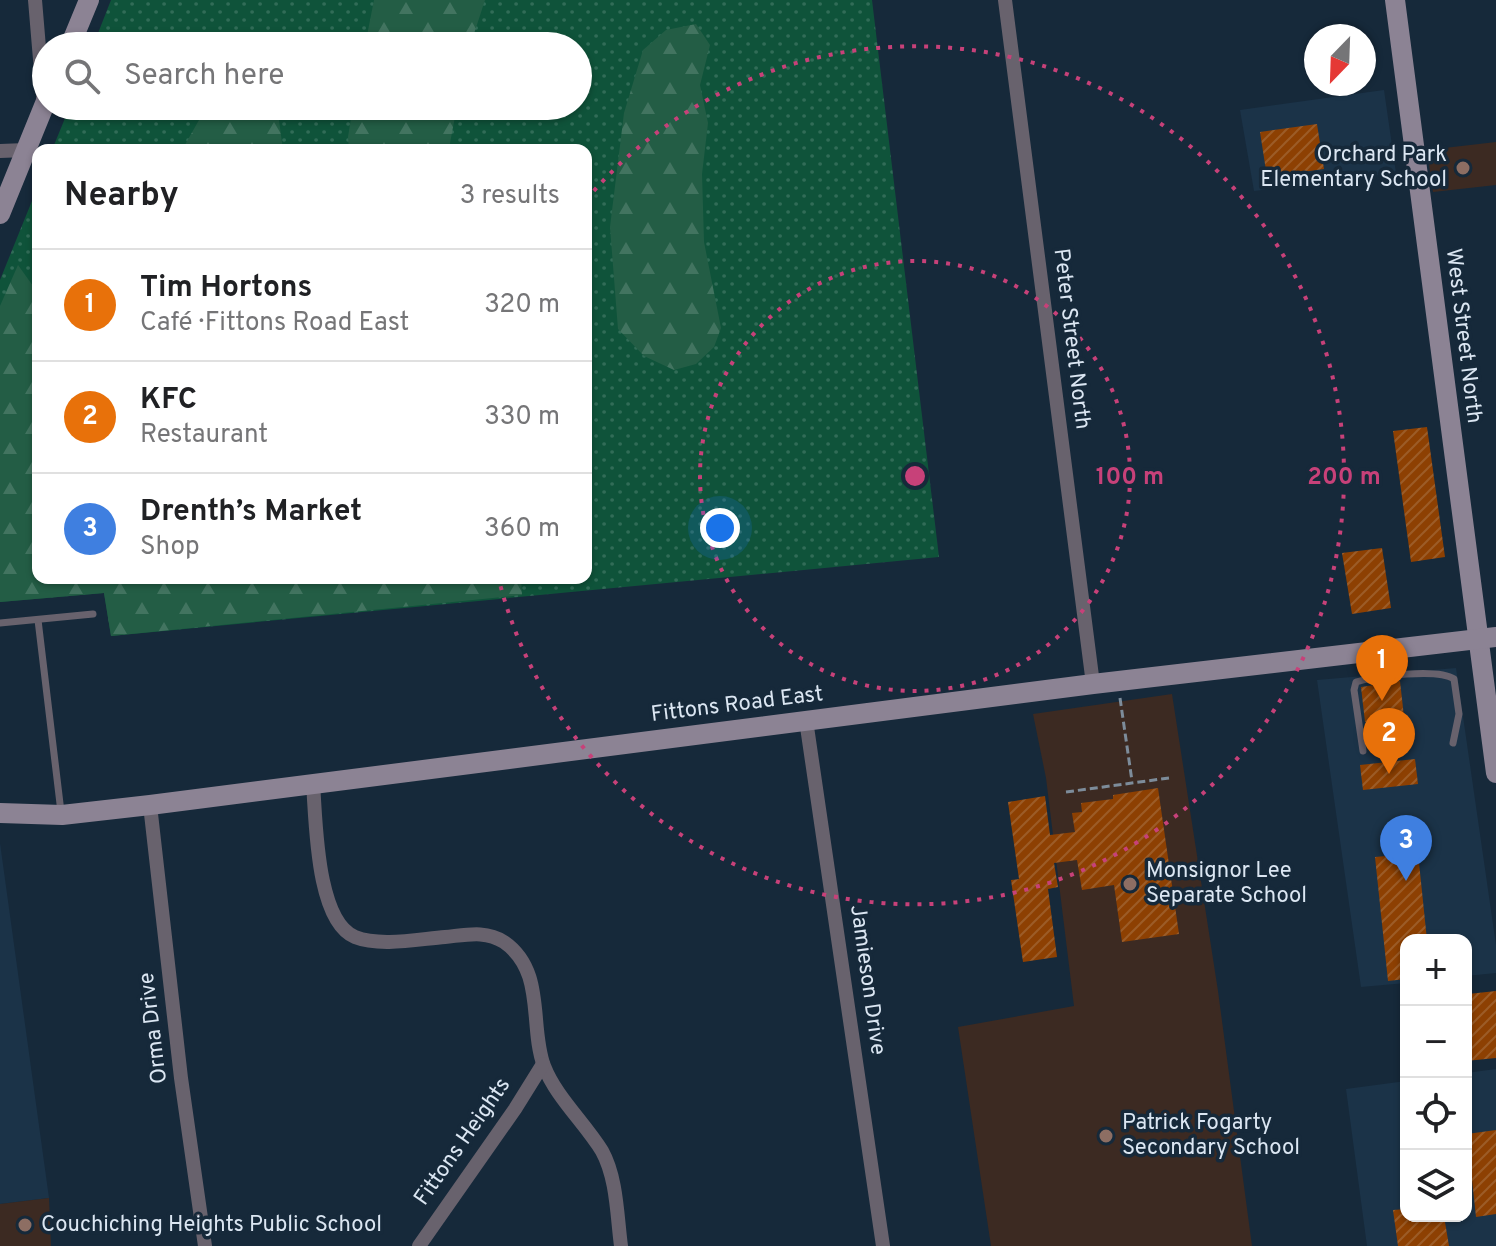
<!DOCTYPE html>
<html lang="en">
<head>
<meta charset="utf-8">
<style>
	body { margin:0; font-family:Overpass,sans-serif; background:#f6f6f6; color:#202124 }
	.controls { position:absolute; right:24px; bottom:24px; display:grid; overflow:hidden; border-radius:16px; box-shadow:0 2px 6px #0004 }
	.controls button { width:72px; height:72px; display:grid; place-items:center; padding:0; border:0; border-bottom:2px solid #e0e0e0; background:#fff; color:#202124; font:40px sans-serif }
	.compass { position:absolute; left:1304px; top:24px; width:72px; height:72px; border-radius:50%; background:#fff; box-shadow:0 2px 6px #0004; rotate:203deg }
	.you { position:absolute; left:720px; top:528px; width:28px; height:28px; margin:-20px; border:6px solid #fff; border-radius:50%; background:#1a73e8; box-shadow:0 0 0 12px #1a73e833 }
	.badge { display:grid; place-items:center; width:52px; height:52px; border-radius:50%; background:#ea580c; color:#fff; font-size:26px; font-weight:700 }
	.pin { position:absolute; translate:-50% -66px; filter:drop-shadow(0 2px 4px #0008) }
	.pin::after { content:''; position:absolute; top:42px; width:28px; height:24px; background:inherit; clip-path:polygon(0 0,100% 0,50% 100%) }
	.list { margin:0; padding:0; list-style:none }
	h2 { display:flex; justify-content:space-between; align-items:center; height:104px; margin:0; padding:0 32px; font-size:34px }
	h2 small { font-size:26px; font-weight:400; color:#757577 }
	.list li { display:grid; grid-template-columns:52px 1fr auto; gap:24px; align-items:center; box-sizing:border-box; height:112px; padding:0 32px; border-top:2px solid #e0e0e0 }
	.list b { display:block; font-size:30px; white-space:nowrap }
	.list p { margin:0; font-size:26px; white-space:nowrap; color:#757577 }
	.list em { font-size:26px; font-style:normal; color:#757577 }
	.icon { flex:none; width:44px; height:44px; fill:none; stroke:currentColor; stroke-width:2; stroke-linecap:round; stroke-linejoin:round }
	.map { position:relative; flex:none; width:1496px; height:1246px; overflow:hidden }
	.search { position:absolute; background:#fff; box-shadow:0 2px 6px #0004; left:32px; top:32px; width:560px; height:88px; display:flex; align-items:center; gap:20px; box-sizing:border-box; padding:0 28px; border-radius:44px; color:#757577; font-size:30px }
	.panel { position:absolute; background:#fff; box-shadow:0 2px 6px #0004; left:32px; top:144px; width:560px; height:440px; border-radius:16px }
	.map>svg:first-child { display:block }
	.built { fill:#1b3348 }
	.education { fill:#3c2a22 }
	.grass { fill:url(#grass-dots) }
	.forest { fill:url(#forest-firs) }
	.building { fill:url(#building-hatch) }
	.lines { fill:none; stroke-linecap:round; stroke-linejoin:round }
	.path { stroke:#7d8c9a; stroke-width:3; stroke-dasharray:8 4; stroke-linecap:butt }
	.lane { stroke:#68626d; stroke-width:7 }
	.street { stroke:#68626d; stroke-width:14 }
	.secondary { stroke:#8c8394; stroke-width:20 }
	.ring { fill:none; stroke:#c74179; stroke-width:4; stroke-dasharray:4 8 }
	.education-dot { fill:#8d6e63; stroke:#16293a; stroke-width:3 }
	.labels { text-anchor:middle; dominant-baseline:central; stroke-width:7; stroke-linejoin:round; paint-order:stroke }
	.poi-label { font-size:22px; fill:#dbe6f2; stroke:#16293a; text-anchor:start }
	.street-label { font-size:22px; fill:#dbe6f2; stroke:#16293a }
	.centre { fill:#c74179; stroke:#16293a; stroke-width:4 }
	.ring-label { font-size:24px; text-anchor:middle; font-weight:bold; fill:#c74179; stroke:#16293a; stroke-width:7; stroke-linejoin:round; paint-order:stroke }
</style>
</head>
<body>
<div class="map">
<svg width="1496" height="1246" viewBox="0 0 1496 1246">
	<defs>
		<pattern id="grass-dots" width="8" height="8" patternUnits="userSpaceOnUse" patternTransform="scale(2)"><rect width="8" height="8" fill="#0f533a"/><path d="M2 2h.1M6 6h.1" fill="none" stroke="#316c57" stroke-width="1.8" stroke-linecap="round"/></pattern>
		<pattern id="forest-firs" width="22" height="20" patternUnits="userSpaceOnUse" patternTransform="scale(2)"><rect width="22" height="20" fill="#235d45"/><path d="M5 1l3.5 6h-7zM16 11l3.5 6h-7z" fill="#427460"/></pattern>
		<pattern id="building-hatch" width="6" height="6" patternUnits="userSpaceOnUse" patternTransform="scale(2)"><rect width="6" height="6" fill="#8d4002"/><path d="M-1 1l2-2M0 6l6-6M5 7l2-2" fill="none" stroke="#9c5c27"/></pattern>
	</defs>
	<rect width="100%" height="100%" fill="#16293a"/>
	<g class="built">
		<polygon points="1384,90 1396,173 1254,191 1240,110"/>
		<polygon points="1456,668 1496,945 1496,973 1466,976 1466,940 1406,940 1406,983 1361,987 1317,680"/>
		<polygon points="0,843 49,1198 0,1204"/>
		<polygon points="1496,1069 1496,1246 1367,1246 1346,1089 1406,1081 1406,1216 1466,1216 1466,1073"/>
	</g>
	<g class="education">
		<polygon points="1496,142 1496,185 1433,192 1427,150"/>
		<polygon points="1172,694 1218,991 1252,1246 991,1246 958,1027 1074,1006 1046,778 1033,714"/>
		<polygon points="49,1198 51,1246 0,1246 0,1204"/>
	</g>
	<polygon class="grass" points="111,0 872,0 939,557 111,636 104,593 0,602 0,280 38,186 38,578 586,578 586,150 52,150 70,106 578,106 578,46 93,46"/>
	<g class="forest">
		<polygon points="374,0 485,0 470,46 365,46"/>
		<polygon points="696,24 710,45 700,85 708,123 702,174 704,242 721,328 714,347 696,364 674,370 644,356 618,329 610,227 624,113 643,50 666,30"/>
		<polygon points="207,106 277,106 283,150 182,150"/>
		<polygon points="353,106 457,106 450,143 451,150 349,150 348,137"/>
		<polygon points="18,265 38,293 38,578 521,578 522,595 111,636 104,593 0,602 0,306"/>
	</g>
	<g class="building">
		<polygon points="1317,124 1324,169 1267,177 1260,132"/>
		<polygon points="1427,427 1445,557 1411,562 1393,431"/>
		<polygon points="1382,548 1391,608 1352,614 1342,553"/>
		<polygon points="1400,681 1404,717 1365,722 1361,687"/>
		<polygon points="1415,759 1418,784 1363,790 1360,765"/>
		<polygon points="1158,788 1179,934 1122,942 1114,885 1082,890 1077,860 1054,863 1058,887 1048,889 1057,957 1023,962 1011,880 1019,879 1008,802 1045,796 1050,835 1075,832 1072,813 1082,812 1081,803 1113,799 1113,795"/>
		<polygon points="1418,853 1427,940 1406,940 1406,979 1388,981 1375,857"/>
		<polygon points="1496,991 1496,1058 1466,1061 1466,1024 1471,1023 1468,994"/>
		<polygon points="1496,1130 1496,1214 1476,1217 1467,1134"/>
		<polygon points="1406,1209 1406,1216 1444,1216 1449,1246 1398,1246 1393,1210"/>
	</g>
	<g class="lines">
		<g class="path">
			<polyline points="1120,698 1132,781"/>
			<polyline points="1066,792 1169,778"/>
		</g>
		<g class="lane">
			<polyline points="38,620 61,812"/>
			<polyline points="0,623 93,614"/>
			<path d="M1363 751 1354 690 1356 682C1376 676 1438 668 1454 679L1459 714 1453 743"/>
		</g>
		<g class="street">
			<polyline points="35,0 44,107"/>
			<polyline points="1005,0 1093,684"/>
			<polyline points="0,151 26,150"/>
			<polyline points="806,720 883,1246"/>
			<path d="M313 784C316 820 316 921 355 937 380 947 419 939 445 937 466 935 486 930 504 942 546 971 529 1026 544 1066 556 1097 584 1122 602 1151 617 1178 617 1216 621 1246"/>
			<polyline points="150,805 181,1078 205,1246"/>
			<polyline points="419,1246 515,1109 543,1064"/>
		</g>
		<g class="secondary">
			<polyline points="1395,0 1496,773"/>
			<polyline points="70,46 89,0"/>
			<polyline points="0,214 46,101"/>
			<polyline points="0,813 62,815 150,805 1093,684 1496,637"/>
		</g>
	</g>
	<g class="ring">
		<circle cx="915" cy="476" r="215"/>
		<path d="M586 200A429 429 0 1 1 499 580"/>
	</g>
	<g class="education-dot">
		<circle cx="1463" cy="168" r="8"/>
		<circle cx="1130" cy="884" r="8"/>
		<circle cx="1106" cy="1136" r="8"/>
		<circle cx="25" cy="1225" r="8"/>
	</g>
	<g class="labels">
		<g class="poi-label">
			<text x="1447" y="155" text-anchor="end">Orchard Park<tspan x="1447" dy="25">Elementary School</tspan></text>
			<text x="1146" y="871">Monsignor Lee<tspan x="1146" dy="25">Separate School</tspan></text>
			<text x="1122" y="1123">Patrick Fogarty<tspan x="1122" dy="25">Secondary School</tspan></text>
			<text x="41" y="1225">Couchiching Heights Public School</text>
		</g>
		<g class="street-label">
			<text transform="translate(1463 336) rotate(83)">West Street North</text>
			<text transform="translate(1071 339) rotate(83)">Peter Street North</text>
			<text transform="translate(737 705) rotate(-7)">Fittons Road East</text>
			<text transform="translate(867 980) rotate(82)">Jamieson Drive</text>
			<text transform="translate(154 1028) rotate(-97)">Orma Drive</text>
			<text transform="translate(463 1142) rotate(-55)">Fittons Heights</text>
		</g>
	</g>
	<circle cx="915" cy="476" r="12" class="centre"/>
	<g class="ring-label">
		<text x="1130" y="484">100 m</text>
		<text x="1344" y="484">200 m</text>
	</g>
</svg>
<div class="controls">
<button>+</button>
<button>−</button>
<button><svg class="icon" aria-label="locate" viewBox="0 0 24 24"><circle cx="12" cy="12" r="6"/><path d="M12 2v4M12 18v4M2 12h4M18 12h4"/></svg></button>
<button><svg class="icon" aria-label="layers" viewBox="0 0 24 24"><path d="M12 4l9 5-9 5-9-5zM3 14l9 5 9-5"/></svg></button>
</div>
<svg class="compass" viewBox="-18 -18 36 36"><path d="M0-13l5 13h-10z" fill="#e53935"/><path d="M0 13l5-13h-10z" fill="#757577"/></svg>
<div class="you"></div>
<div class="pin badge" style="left:1382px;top:701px;background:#e8710a">1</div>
<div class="pin badge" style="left:1389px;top:774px;background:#e8710a">2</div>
<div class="pin badge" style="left:1406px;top:881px;background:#3f7fe0">3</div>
<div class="search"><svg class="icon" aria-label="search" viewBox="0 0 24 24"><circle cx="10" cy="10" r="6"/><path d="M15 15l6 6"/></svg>Search here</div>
<section class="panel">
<h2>Nearby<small>3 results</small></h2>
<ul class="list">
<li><span class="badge" style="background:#e8710a">1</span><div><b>Tim Hortons</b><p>Café · Fittons Road East</p></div><em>320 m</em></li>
<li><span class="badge" style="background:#e8710a">2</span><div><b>KFC</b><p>Restaurant</p></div><em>330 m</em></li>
<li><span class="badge" style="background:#3f7fe0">3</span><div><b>Drenth’s Market</b><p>Shop</p></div><em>360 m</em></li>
</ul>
</section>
</div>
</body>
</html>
